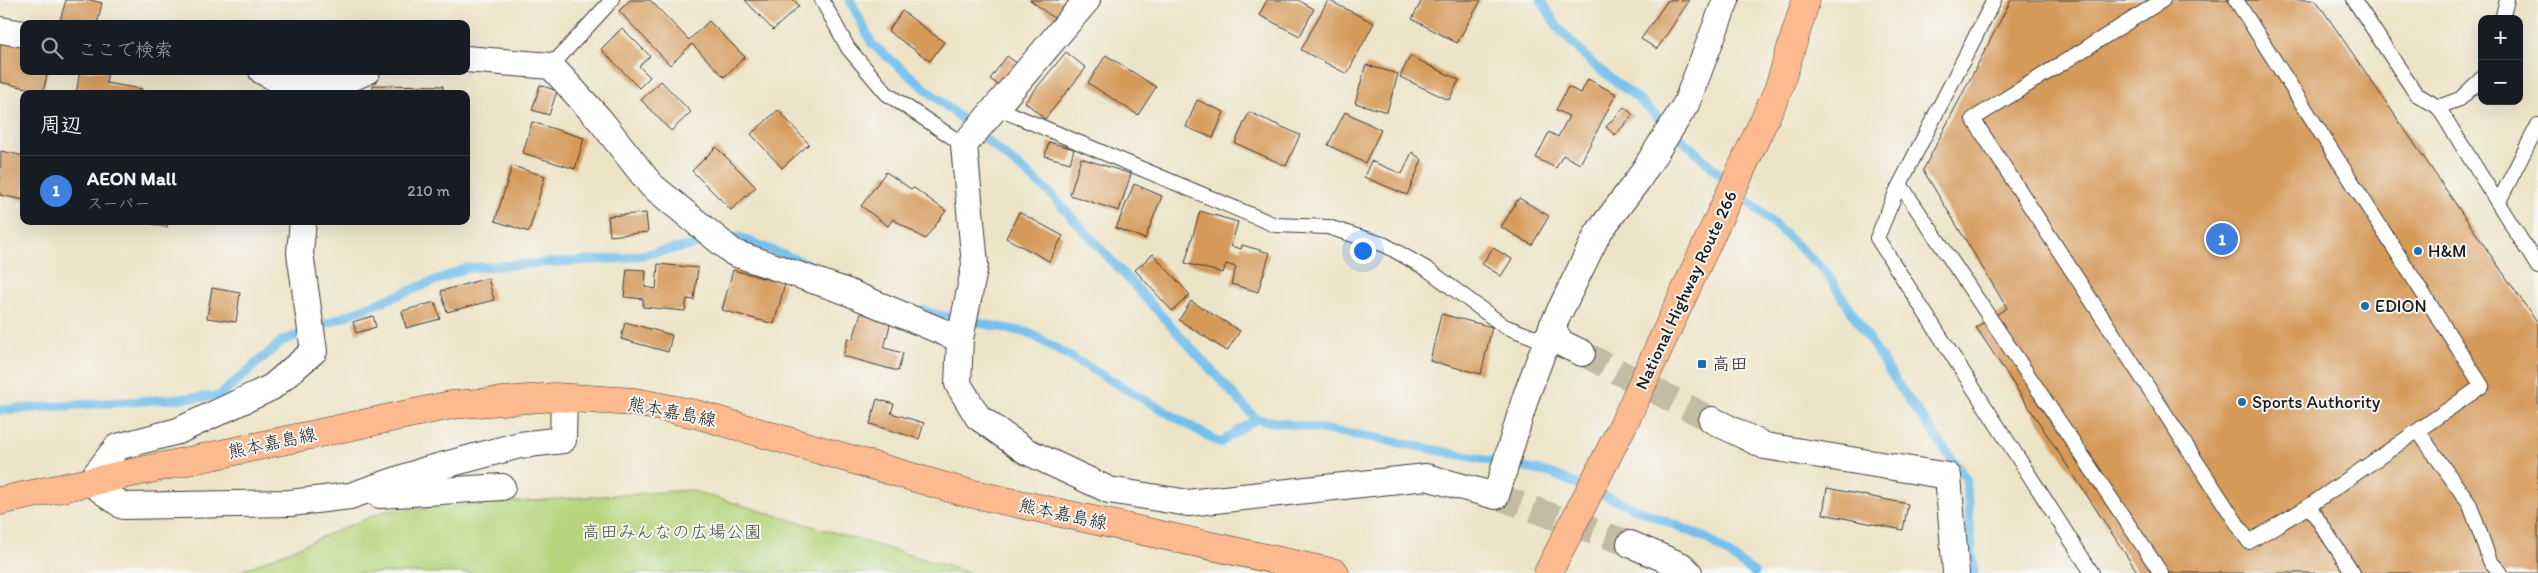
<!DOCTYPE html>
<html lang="ja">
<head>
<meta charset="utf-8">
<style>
	body { margin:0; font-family:Itim,"Klee One",sans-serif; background:#242831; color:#f1f3f6 }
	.controls { position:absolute; right:15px; top:15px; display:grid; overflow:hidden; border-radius:10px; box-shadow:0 5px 20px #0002 }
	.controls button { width:45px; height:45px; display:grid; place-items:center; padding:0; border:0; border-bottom:1px solid #363941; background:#171b24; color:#f1f3f6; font:25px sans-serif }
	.you { position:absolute; left:1362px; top:250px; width:18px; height:18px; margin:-12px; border:4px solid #fff; border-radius:50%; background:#1a73e8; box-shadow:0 0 0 8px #1a73e833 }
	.badge { display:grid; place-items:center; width:32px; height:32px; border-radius:50%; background:#0b8043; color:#fff; font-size:16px; font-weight:700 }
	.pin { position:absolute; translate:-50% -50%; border:2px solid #fff; box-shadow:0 1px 5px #0006 }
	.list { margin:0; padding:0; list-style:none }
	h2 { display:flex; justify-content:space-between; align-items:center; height:65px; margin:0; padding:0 20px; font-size:21px }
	h2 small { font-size:16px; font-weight:400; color:#9ea1a6 }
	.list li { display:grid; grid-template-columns:32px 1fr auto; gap:15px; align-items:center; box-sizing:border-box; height:70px; padding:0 20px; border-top:1px solid #363941 }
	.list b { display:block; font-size:19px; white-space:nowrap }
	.list p { margin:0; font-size:16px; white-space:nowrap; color:#9ea1a6 }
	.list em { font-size:16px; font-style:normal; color:#9ea1a6 }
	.icon { flex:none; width:28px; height:28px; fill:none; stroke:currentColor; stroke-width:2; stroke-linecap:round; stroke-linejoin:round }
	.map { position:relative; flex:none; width:2538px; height:573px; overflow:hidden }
	.search { position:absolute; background:#171b24; box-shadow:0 5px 20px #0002; left:20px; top:20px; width:450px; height:55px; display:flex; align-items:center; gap:12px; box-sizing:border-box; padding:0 18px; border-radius:10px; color:#9ea1a6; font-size:19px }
	.panel { position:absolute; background:#171b24; box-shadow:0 5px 20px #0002; left:20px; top:90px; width:450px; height:135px; border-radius:10px }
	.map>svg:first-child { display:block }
	.green { fill:#b6d57d; stroke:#69784c }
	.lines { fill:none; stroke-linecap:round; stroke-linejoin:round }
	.stream { stroke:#73bfed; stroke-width:9 }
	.building { fill:#d59959 }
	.minor-tunnel { stroke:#c3bca5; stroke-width:26; stroke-dasharray:26 13; stroke-linecap:butt }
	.service-casing { stroke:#3b3a36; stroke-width:16 }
	.minor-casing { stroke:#3b3a36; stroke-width:28 }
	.primary-casing { stroke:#3b3a36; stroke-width:29 }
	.trunk-casing { stroke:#3b3a36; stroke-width:29 }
	.service { stroke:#fff; stroke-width:14 }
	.minor { stroke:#fff; stroke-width:26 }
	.primary { stroke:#fcba8e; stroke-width:28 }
	.trunk { stroke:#fcba8e; stroke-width:28 }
	.poi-dot { fill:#1f6fb2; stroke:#f6f6f2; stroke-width:2 }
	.labels { text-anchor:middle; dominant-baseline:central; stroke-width:4; stroke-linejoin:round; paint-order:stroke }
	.poi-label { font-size:18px; fill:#1c1c1c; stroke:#f6f6f2; text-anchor:start }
	.street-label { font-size:18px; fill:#1c1c1c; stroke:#f6f6f2 }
	.park-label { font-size:18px; fill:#4a5439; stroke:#f6f6f2 }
</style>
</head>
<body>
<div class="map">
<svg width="2538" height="573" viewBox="0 0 2538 573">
	<rect width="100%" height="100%" fill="#f6f6f2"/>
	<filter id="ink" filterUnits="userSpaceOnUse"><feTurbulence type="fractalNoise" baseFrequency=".02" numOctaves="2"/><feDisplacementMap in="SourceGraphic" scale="10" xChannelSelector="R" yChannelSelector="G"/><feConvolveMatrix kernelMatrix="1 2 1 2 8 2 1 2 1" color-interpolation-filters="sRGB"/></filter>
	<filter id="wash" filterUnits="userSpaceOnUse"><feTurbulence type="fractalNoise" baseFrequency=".0096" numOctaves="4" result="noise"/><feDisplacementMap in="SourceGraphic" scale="20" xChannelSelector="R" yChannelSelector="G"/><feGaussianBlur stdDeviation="1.12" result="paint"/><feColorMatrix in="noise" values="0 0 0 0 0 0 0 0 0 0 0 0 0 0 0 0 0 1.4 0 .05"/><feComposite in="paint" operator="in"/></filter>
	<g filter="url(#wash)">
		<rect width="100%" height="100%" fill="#ede4c7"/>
		<polygon class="green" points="690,490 971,573 236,573 384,511"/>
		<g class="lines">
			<g class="stream">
				<polyline points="850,0 872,44 1049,192 1256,419 1371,437 1550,473 1706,538 1755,573"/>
				<polyline points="1541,0 1558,28 1595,66 1637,98 1826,272 1899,386 1966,478 1974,573"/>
				<polyline points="725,239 739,237 820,269"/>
				<polyline points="923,310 934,314 1029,333 1220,443 1256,419"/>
				<polyline points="0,410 219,396 282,341 467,268 624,258 712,242"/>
			</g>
		</g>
		<g id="blocks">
			<g class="building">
				<polygon points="66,0 91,0 102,3 97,24 59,24"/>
				<polygon points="630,0 650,0 689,40 709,21 745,57 724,77 692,44 670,65 619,11"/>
				<polygon points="745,0 794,0 799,6 773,30"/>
				<polygon points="1030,0 1070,0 1055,19"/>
				<polygon points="1267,0 1298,0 1314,9 1300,36 1259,15"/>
				<polygon points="1328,0 1374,23 1347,74 1301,50"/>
				<polygon points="1422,0 1481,0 1457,43 1412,19"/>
				<polygon points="1668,0 1689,1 1657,49 1641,39"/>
				<polygon points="2011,0 2316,0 2538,324 2538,573 2138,573 1976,327 2007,308 1923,170"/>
				<polygon points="902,11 944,42 930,61 888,31"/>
				<polygon points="622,28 650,56 639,66 650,77 639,88 601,49"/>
				<polygon points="0,39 24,45 24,71 48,71 43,92 0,82"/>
				<polygon points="1066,52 1086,68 1045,119 1025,102"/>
				<polygon points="1106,55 1156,87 1138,115 1088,83"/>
				<polygon points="1007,56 1022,67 1004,89 990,79"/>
				<polygon points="1410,56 1459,80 1449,100 1400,77"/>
				<polygon points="1366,65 1398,74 1387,112 1355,103"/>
				<polygon points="80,71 108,71 106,83 142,89 141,94 76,94"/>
				<polygon points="1588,79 1616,94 1580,164 1563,155 1556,168 1536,158 1549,132 1558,137 1569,116 1556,110 1568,87 1581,93"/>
				<polygon points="661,81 691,112 671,131 641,100"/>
				<polygon points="373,85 443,86 443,94 373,94"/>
				<polygon points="540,85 557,91 549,115 532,110"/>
				<polygon points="1197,100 1224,112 1213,138 1186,127"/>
				<polygon points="1624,107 1633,115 1615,135 1606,127"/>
				<polygon points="778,110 809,144 782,168 751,134"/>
				<polygon points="1249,112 1300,135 1286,166 1235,143"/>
				<polygon points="1345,112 1381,130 1365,163 1328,145"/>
				<polygon points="532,122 584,138 575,169 523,153"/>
				<polygon points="1049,142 1074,149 1070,163 1045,156"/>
				<polygon points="716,147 756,187 731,210 692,171"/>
				<polygon points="1,151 24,156 24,200 0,195"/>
				<polygon points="1412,152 1422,160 1407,195 1364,177 1371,161 1402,174"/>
				<polygon points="1081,158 1131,174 1119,211 1070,195"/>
				<polygon points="512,166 545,176 529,232 495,221"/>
				<polygon points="886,172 911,189 914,188 946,211 925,239 893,219 888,226 861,206"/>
				<polygon points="1134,184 1162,196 1145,239 1116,228"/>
				<polygon points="1519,198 1549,216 1532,245 1501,227"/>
				<polygon points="1200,211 1238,222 1231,246 1241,249 1242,245 1270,253 1258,292 1231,284 1236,267 1226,264 1223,273 1185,263"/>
				<polygon points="1019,212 1063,236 1049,261 1006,238"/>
				<polygon points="646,213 648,232 610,236 608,216"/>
				<polygon points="139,221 168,221 167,227"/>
				<polygon points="1493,248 1512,259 1501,276 1482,264"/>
				<polygon points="1153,254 1190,295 1172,311 1135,270"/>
				<polygon points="658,264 698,268 694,300 687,299 685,311 643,307 643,299 624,297 627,269 646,270 645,287 656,289"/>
				<polygon points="733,270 785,284 774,324 722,310"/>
				<polygon points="488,278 494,300 447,312 441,291"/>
				<polygon points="212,288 240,293 236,322 207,318"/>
				<polygon points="1191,301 1240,331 1227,351 1179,320"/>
				<polygon points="435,302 440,319 406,328 402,311"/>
				<polygon points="861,313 891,321 884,348 903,353 898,371 843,356 848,338 853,339"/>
				<polygon points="1441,314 1492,327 1481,374 1430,361"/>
				<polygon points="373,316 376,327 356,333 353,322"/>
				<polygon points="625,322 672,335 668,352 621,339"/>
				<polygon points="877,399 894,404 891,413 924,423 919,439 870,424"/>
				<polygon points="1827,488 1908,504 1903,530 1823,514"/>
			</g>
		</g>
	</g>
	<g filter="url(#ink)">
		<use href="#blocks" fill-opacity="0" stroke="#3b3a36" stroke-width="1"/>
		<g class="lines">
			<g class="minor-tunnel">
				<polyline points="1582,353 1712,420"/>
				<polyline points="1496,496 1630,544"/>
			</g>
			<g class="service-casing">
				<g id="service">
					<polyline points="822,0 848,48 887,94 964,145"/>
					<polyline points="1994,0 1897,190 1877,238 2092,573"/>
					<polyline points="2163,0 1973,119 2249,542 2309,506"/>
					<polyline points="2236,0 2482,386 2309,506 2353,573"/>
					<polyline points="2354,0 2416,94 2438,107 2460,99 2482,78"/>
					<polyline points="2502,19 2507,0"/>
					<polyline points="551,66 612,0"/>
					<polyline points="2438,107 2538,267"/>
					<polyline points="997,108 1275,225 1328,227 1385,245 1427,269 1504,326 1533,337 1548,337"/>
					<polyline points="1900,184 2161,573"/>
					<polyline points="2498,203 2538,125"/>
					<polyline points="2418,431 2470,505 2490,561 2501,573"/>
				</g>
			</g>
			<g class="minor-casing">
				<g id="minor">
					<polyline points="1087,0 964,145 975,265 960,339 958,384 978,417 1026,451 1109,490 1188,503 1426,477 1496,496 1526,396 1552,327"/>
					<polyline points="0,30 24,34"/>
					<polyline points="466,59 551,66 601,121 651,185 734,253 845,291 960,339"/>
					<polyline points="262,71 281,81 332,87 367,71"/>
					<polyline points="303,221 300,253 314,351 272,387 178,431 117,447 90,482 123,506 290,503 350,496 426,470 520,445 563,440 564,398"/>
					<polyline points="1582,353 1561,343 1552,327 1598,233 1638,180 1686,104 1726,0"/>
					<polyline points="1712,420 1765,446 1948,476 1956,573"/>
					<polyline points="380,495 502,487"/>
					<polyline points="1630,544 1682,566 1689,573"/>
				</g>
			</g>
			<g class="primary-casing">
				<polyline id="primary" points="0,501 451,405 555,397 635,402 696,414 960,491 1335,573"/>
			</g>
			<g class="trunk-casing">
				<polyline id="trunk" points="1548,573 1624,423 1778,90 1806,0"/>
			</g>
			<use href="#service" class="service"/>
			<use href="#minor" class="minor"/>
			<use href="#primary" class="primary"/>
			<use href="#trunk" class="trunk"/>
		</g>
	</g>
	<g class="poi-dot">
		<circle cx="2418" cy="251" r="5"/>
		<circle cx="2365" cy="306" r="5"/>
		<rect x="1697" y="359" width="10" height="10" rx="2.5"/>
		<circle cx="2242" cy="402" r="5"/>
	</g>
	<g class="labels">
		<g class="poi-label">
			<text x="2428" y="251">H&amp;M</text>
			<text x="2375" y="306">EDION</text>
			<text x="1712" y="364">高田</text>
			<text x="2252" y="402">Sports Authority</text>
		</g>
		<g class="street-label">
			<text transform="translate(1686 290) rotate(-65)">National Highway Route 266</text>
			<text transform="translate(672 412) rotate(11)">熊本嘉島線</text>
			<text transform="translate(272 443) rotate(-12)">熊本嘉島線</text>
			<text transform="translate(1063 514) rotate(12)">熊本嘉島線</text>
		</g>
		<g class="park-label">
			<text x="672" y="532">高田みんなの広場公園</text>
		</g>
	</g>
</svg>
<div class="controls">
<button>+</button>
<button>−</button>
</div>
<div class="you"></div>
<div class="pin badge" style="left:2222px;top:239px;background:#3f7fe0">1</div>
<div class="search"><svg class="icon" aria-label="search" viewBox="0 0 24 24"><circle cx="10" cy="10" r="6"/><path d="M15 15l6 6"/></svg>ここで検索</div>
<section class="panel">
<h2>周辺<small></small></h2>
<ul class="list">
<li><span class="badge" style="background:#3f7fe0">1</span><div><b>AEON Mall</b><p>スーパー</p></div><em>210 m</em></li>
</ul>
</section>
</div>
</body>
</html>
